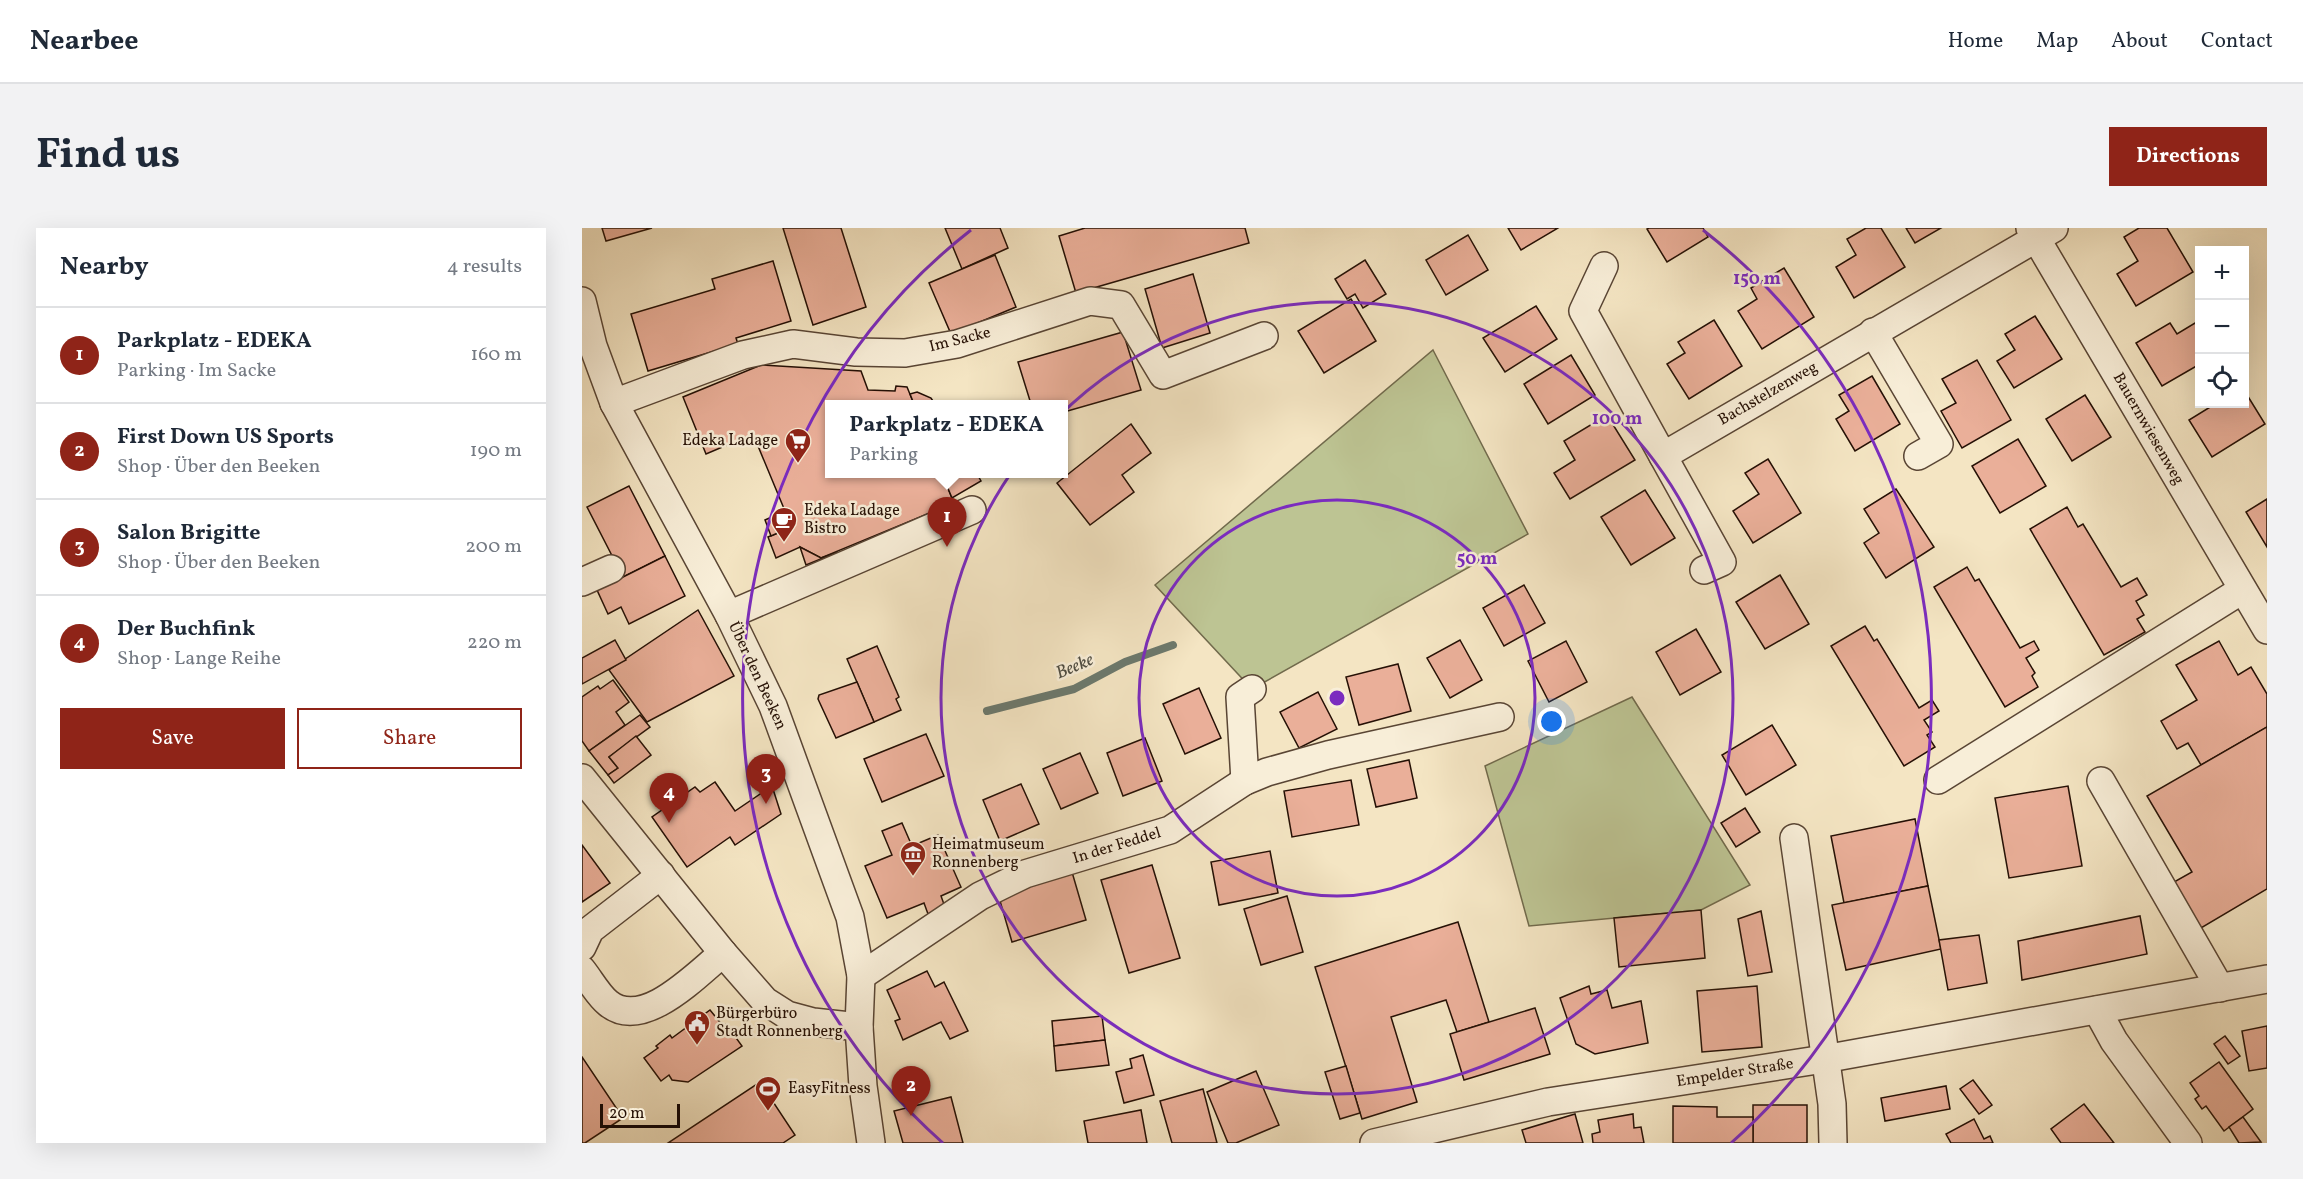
<!DOCTYPE html>
<html lang="en">
<head>
<meta charset="utf-8">
<style>
	body { margin:0; font-family:Vollkorn,serif; background:#f2f2f3; color:#1f2937 }
	.controls { position:absolute; right:18px; top:18px; display:grid; overflow:hidden; border-radius:0px; box-shadow:0 6px 24px #0002 }
	.controls button { width:54px; height:54px; display:grid; place-items:center; padding:0; border:0; border-bottom:2px solid #e0e1e3; background:#fff; color:#1f2937; font:30px sans-serif }
	.scale { position:absolute; left:18px; bottom:15px; width:80px; box-sizing:border-box; padding-left:6px; border:3px solid #251005; border-top:0; font-size:16px; line-height:21px; white-space:nowrap; color:#251005; -webkit-text-stroke:4px #f8eed8; paint-order:stroke }
	.you { position:absolute; left:970px; top:494px; width:21px; height:21px; margin:-15px; border:4px solid #fff; border-radius:50%; background:#1a73e8; box-shadow:0 0 0 9px #1a73e833 }
	.badge { display:grid; place-items:center; width:39px; height:39px; border-radius:50%; background:#8f2418; color:#fff; font-size:20px; font-weight:700 }
	.pin { position:absolute; translate:-50% -50px; filter:drop-shadow(0 2px 3px #0008) }
	.pin::after { content:''; position:absolute; top:32px; width:21px; height:18px; background:inherit; clip-path:polygon(0 0,100% 0,50% 100%) }
	.popup { position:absolute; left:243px; top:172px; width:243px; height:78px; box-sizing:border-box; display:grid; place-content:center; border-radius:0px; background:#fff; filter:drop-shadow(0 2px 4px #0005); font-size:20px; white-space:nowrap; color:#747a83 }
	.popup b { font-size:22px; color:#1f2937 }
	.popup::after { content:''; position:absolute; left:50%; top:100%; margin-left:-12px; border:12px solid transparent; border-top-color:#fff }
	.list { margin:0; padding:0; list-style:none }
	h2 { display:flex; justify-content:space-between; align-items:center; height:78px; margin:0; padding:0 24px; font-size:26px }
	h2 small { font-size:20px; font-weight:400; color:#747a83 }
	.list li { display:grid; grid-template-columns:39px 1fr auto; gap:18px; align-items:center; box-sizing:border-box; height:96px; padding:0 24px; border-top:2px solid #e0e1e3 }
	.list b { display:block; font-size:22px; white-space:nowrap }
	.list p { margin:0; font-size:20px; white-space:nowrap; color:#747a83 }
	.list em { font-size:20px; font-style:normal; color:#747a83 }
	.actions { display:flex; gap:12px; padding:18px 24px }
	.actions a { flex:1; padding:14px 0; border:2px solid #8f2418; border-radius:0px; text-align:center; font-size:21px; color:#8f2418 }
	.actions .main { background:#8f2418; color:#fff }
	.icon { flex:none; width:33px; height:33px; fill:none; stroke:currentColor; stroke-width:2; stroke-linecap:round; stroke-linejoin:round }
	.map { position:relative; flex:none; width:1685px; height:915px; overflow:hidden; border-radius:0px }
	header { display:flex; align-items:center; gap:36px; box-sizing:border-box; height:84px; padding:0 30px; background:#fff; border-bottom:2px solid #e0e1e3 }
	header strong { font-size:28px }
	nav { display:flex; gap:33px; margin-inline-start:auto; font-size:21px }
	.intro { display:flex; align-items:center; justify-content:space-between; box-sizing:border-box; height:144px; padding:0 36px }
	h1 { margin:0; font-size:42px }
	.button { padding:15px 27px; border-radius:0px; background:#8f2418; color:#fff; font-size:21px; font-weight:700 }
	main { display:flex; gap:36px; padding:0 36px }
	aside { flex:1; background:#fff; border-radius:0px; box-shadow:0 6px 24px #0002 }
	.map>svg:first-child { display:block }
	.green { fill:#bdc493; stroke:#716a4c; stroke-width:1.5 }
	.lines { fill:none; stroke-linecap:round; stroke-linejoin:round }
	.stream { stroke:#6c796d; stroke-width:8 }
	.building { fill:#eaaf99; stroke:#251005; stroke-width:1.5 }
	.minor-casing { stroke:#594534; stroke-width:30 }
	.minor { stroke:#f8eed8; stroke-width:27 }
	.ring { fill:none; stroke:#7b2cbf; stroke-width:3 }
	.labels { text-anchor:middle; dominant-baseline:central; stroke-width:5; stroke-linejoin:round; paint-order:stroke }
	.street-label { font-size:16px; fill:#251005; stroke:#f8eed8 }
	.poi-label { font-size:16px; fill:#251005; stroke:#f8eed8; text-anchor:start }
	.water-label { font-size:18px; font-style:italic; fill:#4f4d42; stroke:#f8eed8 }
	.centre { fill:#7b2cbf; stroke:#f8eed8; stroke-width:3 }
	.ring-label { font-size:18px; text-anchor:middle; font-weight:bold; fill:#7b2cbf; stroke:#f8eed8; stroke-width:5; stroke-linejoin:round; paint-order:stroke }
</style>
</head>
<body>
<header>
<strong>Nearbee</strong>
<nav><a>Home</a><a>Map</a><a>About</a><a>Contact</a></nav>
</header>
<div class="intro"><h1>Find us</h1><a class="button">Directions</a></div>
<main>
<aside>
<h2>Nearby<small>4 results</small></h2>
<ul class="list">
<li><span class="badge">1</span><div><b>Parkplatz - EDEKA</b><p>Parking · Im Sacke</p></div><em>160 m</em></li>
<li><span class="badge">2</span><div><b>First Down US Sports</b><p>Shop · Über den Beeken</p></div><em>190 m</em></li>
<li><span class="badge">3</span><div><b>Salon Brigitte</b><p>Shop · Über den Beeken</p></div><em>200 m</em></li>
<li><span class="badge">4</span><div><b>Der Buchfink</b><p>Shop · Lange Reihe</p></div><em>220 m</em></li>
</ul>
<div class="actions"><a class="main">Save</a><a>Share</a></div>
</aside>
<div class="map">
<svg width="1685" height="915" viewBox="0 0 1685 915">
	<rect width="100%" height="100%" fill="#f4e5c3"/>
	<filter id="stains"><feTurbulence type="fractalNoise" baseFrequency=".00333" numOctaves="4"/><feColorMatrix values="0 0 0 0 .2 0 0 0 0 .09 0 0 0 0 .02 0 0 0 .5 -.17"/></filter>
	<radialGradient id="worn" r=".72"><stop offset=".6" stop-color="#630" stop-opacity="0"/><stop offset="1" stop-color="#630" stop-opacity=".3"/></radialGradient>
	<g class="green">
		<polygon points="851,122 946,306 670,461 573,357"/>
		<polygon points="1050,469 1168,657 1119,682 947,698 903,538"/>
	</g>
	<g class="lines">
		<polyline class="stream" points="405,483 492,461 543,434 591,417"/>
	</g>
	<g class="building">
		<polygon points="20,0 70,0 24,13"/>
		<polygon points="201,0 259,0 284,79 231,97"/>
		<polygon points="363,0 418,0 426,20 380,41"/>
		<polygon points="503,0 663,0 667,15 494,65 477,8"/>
		<polygon points="926,0 976,0 939,22"/>
		<polygon points="1067,0 1121,0 1126,9 1085,34 1065,1"/>
		<polygon points="1284,0 1299,0 1323,39 1272,70 1254,39 1274,27 1265,11"/>
		<polygon points="1324,0 1359,0 1333,15"/>
		<polygon points="1557,0 1585,0 1611,44 1554,78 1535,46 1556,33 1542,9"/>
		<polygon points="886,7 906,42 864,67 844,32"/>
		<polygon points="413,27 434,79 369,106 347,55"/>
		<polygon points="783,32 804,66 781,80 773,66 765,71 753,51"/>
		<polygon points="191,33 209,93 154,110 156,116 66,143 49,86 133,61 130,51"/>
		<polygon points="1202,40 1232,89 1180,121 1156,83 1175,71 1169,60"/>
		<polygon points="611,46 628,105 580,120 563,61"/>
		<polygon points="769,71 794,113 742,145 716,103"/>
		<polygon points="954,78 975,111 923,144 901,110"/>
		<polygon points="1453,88 1480,131 1432,160 1415,133 1433,122 1423,106"/>
		<polygon points="1132,92 1160,138 1107,171 1085,136 1103,125 1096,114"/>
		<polygon points="1588,95 1595,106 1613,95 1618,102 1618,136 1580,158 1554,115"/>
		<polygon points="541,104 559,162 482,184 482,176 449,176 436,134"/>
		<polygon points="989,127 1013,167 966,196 942,156"/>
		<polygon points="1395,132 1429,192 1380,220 1359,183 1374,175 1360,151"/>
		<polygon points="179,137 279,143 286,162 313,163 314,158 325,159 332,176 248,176 248,246 360,246 372,275 239,330 218,319 194,330 186,309 198,304 192,288 203,283 171,206 124,226 101,169"/>
		<polygon points="1290,148 1318,196 1273,223 1254,191 1267,183 1257,167"/>
		<polygon points="1662,162 1683,196 1630,229 1607,192 1633,176 1662,176"/>
		<polygon points="335,164 349,170 353,176 332,176 328,166"/>
		<polygon points="1503,167 1529,209 1490,233 1464,191"/>
		<polygon points="1025,187 1053,232 988,271 972,245 993,232 982,213"/>
		<polygon points="549,196 569,225 540,247 552,264 508,297 475,255"/>
		<polygon points="1436,211 1464,258 1418,285 1390,238"/>
		<polygon points="1186,231 1219,285 1171,315 1151,283 1177,266 1163,245"/>
		<polygon points="360,246 395,246 399,253 370,270"/>
		<polygon points="47,258 83,328 41,349 5,279"/>
		<polygon points="1314,261 1352,319 1304,350 1282,315 1297,305 1282,281"/>
		<polygon points="1063,262 1093,310 1049,337 1019,289"/>
		<polygon points="1685,271 1685,319 1664,284"/>
		<polygon points="1485,279 1496,299 1501,296 1539,359 1555,350 1565,367 1554,373 1562,387 1555,391 1563,404 1522,427 1448,301"/>
		<polygon points="192,288 198,304 189,308 183,292"/>
		<polygon points="218,319 239,330 256,324 224,337"/>
		<polygon points="83,328 103,368 47,396 39,379 26,386 15,362"/>
		<polygon points="1385,339 1393,353 1397,351 1438,420 1452,413 1457,422 1444,430 1453,445 1450,448 1456,459 1423,479 1352,359"/>
		<polygon points="1198,347 1227,396 1183,421 1154,374"/>
		<polygon points="942,357 963,395 922,418 901,380"/>
		<polygon points="116,382 152,448 65,494 27,442"/>
		<polygon points="1283,398 1292,413 1295,411 1337,480 1350,472 1357,483 1342,492 1350,504 1345,507 1353,519 1322,538 1249,418"/>
		<polygon points="1114,401 1139,444 1098,467 1074,424"/>
		<polygon points="33,412 44,432 0,456 0,430"/>
		<polygon points="878,412 900,452 868,470 845,430"/>
		<polygon points="984,413 1005,454 967,474 946,433"/>
		<polygon points="1637,413 1656,447 1669,439 1685,466 1685,499 1619,537 1606,515 1595,521 1579,493 1615,472 1594,437"/>
		<polygon points="295,418 317,469 314,471 319,482 292,494 265,431"/>
		<polygon points="816,436 829,483 777,497 764,449"/>
		<polygon points="31,452 47,474 34,484 43,497 7,523 0,513 0,469 16,458 18,461"/>
		<polygon points="275,454 292,494 254,510 236,471 237,467"/>
		<polygon points="617,460 639,510 603,526 581,476"/>
		<polygon points="736,464 755,501 717,520 698,484"/>
		<polygon points="58,487 68,499 27,529 36,540 26,547 7,523"/>
		<polygon points="1190,497 1214,537 1164,567 1140,527"/>
		<polygon points="1685,499 1685,661 1619,700 1592,654 1610,644 1565,568"/>
		<polygon points="344,506 362,548 300,574 282,531"/>
		<polygon points="54,508 69,527 32,555 26,547 36,540 27,529"/>
		<polygon points="563,510 580,553 541,568 525,525"/>
		<polygon points="498,525 516,565 479,581 461,541"/>
		<polygon points="827,532 835,570 794,579 785,541"/>
		<polygon points="769,552 777,597 710,609 702,563"/>
		<polygon points="133,554 153,583 190,558 199,586 153,617 148,609 105,639 70,589 113,559 118,564"/>
		<polygon points="439,556 457,596 418,613 401,572"/>
		<polygon points="1486,558 1500,638 1427,650 1413,570"/>
		<polygon points="1163,580 1178,604 1154,619 1139,595"/>
		<polygon points="1333,591 1346,658 1262,675 1249,608"/>
		<polygon points="320,595 330,618 356,607 379,659 359,668 363,679 346,686 342,675 305,690 283,638 310,627 300,603"/>
		<polygon points="0,617 28,655 0,674"/>
		<polygon points="688,623 696,665 637,677 629,634"/>
		<polygon points="570,637 598,730 547,745 519,652"/>
		<polygon points="490,644 504,692 430,714 416,666"/>
		<polygon points="1346,658 1359,721 1264,742 1250,677"/>
		<polygon points="705,668 721,724 679,737 662,681"/>
		<polygon points="1119,682 1123,730 1037,739 1032,690"/>
		<polygon points="1179,683 1190,744 1166,748 1156,691"/>
		<polygon points="1558,688 1565,726 1440,752 1436,713"/>
		<polygon points="876,694 907,794 875,804 864,772 809,789 835,874 780,891 733,739"/>
		<polygon points="1397,707 1405,755 1366,762 1357,712"/>
		<polygon points="345,743 353,759 362,754 386,803 368,811 359,794 321,812 313,793 318,791 305,762"/>
		<polygon points="1007,758 1009,766 1025,762 1030,780 1059,773 1066,815 1013,826 994,816 978,770"/>
		<polygon points="1175,758 1180,819 1120,824 1115,763"/>
		<polygon points="953,780 968,826 882,852 868,806"/>
		<polygon points="128,782 141,798 144,796 160,818 106,854 90,852 87,847 79,853 62,830 76,820 74,818 88,807 90,810"/>
		<polygon points="520,788 523,812 472,818 470,793"/>
		<polygon points="1685,798 1685,840 1667,843 1660,803"/>
		<polygon points="1643,808 1658,828 1646,836 1632,816"/>
		<polygon points="523,812 527,837 474,843 472,818"/>
		<polygon points="561,827 572,867 542,875 534,844 550,840 548,831"/>
		<polygon points="0,829 41,890 3,915 0,915"/>
		<polygon points="1637,834 1671,881 1642,903 1624,878 1620,881 1613,871 1617,868 1608,855"/>
		<polygon points="764,838 778,885 758,891 743,844"/>
		<polygon points="674,843 697,897 654,915 646,915 625,864"/>
		<polygon points="1391,852 1410,877 1397,886 1378,861"/>
		<polygon points="178,854 213,907 201,915 86,915"/>
		<polygon points="1364,858 1368,881 1303,893 1299,870"/>
		<polygon points="621,861 635,915 590,915 578,873"/>
		<polygon points="369,869 381,915 321,915 312,883"/>
		<polygon points="1502,876 1532,915 1479,915 1469,901"/>
		<rect x="1171" y="877" width="54" height="38"/>
		<polygon points="1091,878 1135,879 1135,889 1171,889 1171,915 1091,915"/>
		<polygon points="559,882 565,915 506,915 502,893"/>
		<polygon points="993,886 1001,915 944,915 940,902"/>
		<polygon points="1051,886 1052,900 1059,899 1062,915 1011,915 1010,906 1018,904 1016,892"/>
		<polygon points="1661,889 1679,914 1657,915 1647,899"/>
		<polygon points="1392,891 1402,911 1408,908 1411,915 1369,915 1364,906"/>
	</g>
	<g class="lines">
		<g class="minor-casing">
			<g id="minor">
				<polyline points="1448,0 1685,402"/>
				<polyline points="1022,38 1001,83 1081,228 1472,0"/>
				<polyline points="0,73 11,118 32,175 147,387 191,478 268,689 279,748 277,799 281,858 289,915"/>
				<polyline points="1291,104 1357,216 1336,228"/>
				<polyline points="32,175 161,127 211,116 274,124 323,125 375,116 508,73 539,77 581,147 682,108"/>
				<polyline points="1081,228 1140,334 1122,342"/>
				<polyline points="0,354 29,341"/>
				<polyline points="147,387 390,282"/>
				<polyline points="0,550 141,725 183,773 205,787 231,794 277,799"/>
				<polyline points="1356,552 1660,362"/>
				<polyline points="663,553 658,469 670,461"/>
				<polyline points="1519,553 1638,760"/>
				<polyline points="1212,610 1250,876 1251,915"/>
				<polyline points="0,719 8,702 79,647"/>
				<path d="M0 742C8 752 16 767 26 775 61 804 114 747 141 725"/>
				<polyline points="279,748 398,668 443,646 588,602 663,553 685,544 746,527 918,489"/>
				<polyline points="1515,782 1532,813 1606,915"/>
				<polyline points="792,915 966,874 1242,831 1685,751"/>
			</g>
		</g>
		<use href="#minor" class="minor"/>
	</g>
	<g class="ring">
		<circle cx="755" cy="470" r="198"/>
		<circle cx="755" cy="470" r="396"/>
		<path d="M361 915A594 594 0 0 1 389 2M1121 2A594 594 0 0 1 1149 915"/>
	</g>
	<defs>
		<g id="supermarket-pin" transform="scale(1.35)"><path d="M0 17L-7.5 6A9.5 9.5 0 1 1 7.5 6Z" fill="#8f2418" stroke="#f8eed8"/><path d="M-6-5.5h2.5l.6 2H6L4.5 2H-2.5L-4.4-4H-6ZM-1.5 3.2a1.3 1.3 0 1 0 .1 0ZM3 3.2a1.3 1.3 0 1 0 .1 0Z" fill="#fff"/></g>
		<g id="cafe-pin" transform="scale(1.35)"><path d="M0 17L-7.5 6A9.5 9.5 0 1 1 7.5 6Z" fill="#8f2418" stroke="#f8eed8"/><path d="M-5.5-4.5H6V0H3Q3 3.5 0 3.5H-2.5Q-5.5 3.5-5.5 0ZM3-3.2v2h1.7v-2ZM-6 4.5H4V6H-6Z" fill="#fff"/></g>
		<g id="museum-pin" transform="scale(1.35)"><path d="M0 17L-7.5 6A9.5 9.5 0 1 1 7.5 6Z" fill="#8f2418" stroke="#f8eed8"/><path d="M0-6L6-3V-2H-6V-3ZM-5-1h2V3h-2ZM-1-1h2V3h-2ZM3-1h2V3H3ZM-6 4H6V6H-6Z" fill="#fff"/></g>
		<g id="civic-pin" transform="scale(1.35)"><path d="M0 17L-7.5 6A9.5 9.5 0 1 1 7.5 6Z" fill="#8f2418" stroke="#f8eed8"/><path d="M-.6-6.5H3V-4.5H.6V-3L4-1V1h2V6H-6V1h2V-1L-.6-3ZM-1.2 2.5V6h2.4V2.5Z" fill="#fff"/></g>
		<g id="stadium-pin" transform="scale(1.35)"><path d="M0 17L-7.5 6A9.5 9.5 0 1 1 7.5 6Z" fill="#8f2418" stroke="#f8eed8"/><path d="M0-5a6.5 5 0 1 0 0 10a6.5 5 0 1 0 0-10ZM-3.5-1.8h7v3.6h-7Z" fill="#fff"/></g>
	</defs>
	<g fill-rule="evenodd">
		<use href="#supermarket-pin" x="216" y="213"/>
		<use href="#cafe-pin" x="202" y="292"/>
		<use href="#museum-pin" x="331" y="626"/>
		<use href="#civic-pin" x="115" y="795"/>
		<use href="#stadium-pin" x="186" y="861"/>
	</g>
	<g class="labels">
		<g class="street-label">
			<text transform="translate(378 112) rotate(-14)">Im Sacke</text>
			<text transform="translate(1186 166) rotate(-30)">Bachstelzenweg</text>
			<text transform="translate(1566 201) rotate(60)">Bauernwiesenweg</text>
			<text transform="translate(175 448) rotate(65)">Über den Beeken</text>
			<text transform="translate(535 618) rotate(-17)">In der Feddel</text>
			<text transform="translate(1153 845) rotate(-9)">Empelder Straße</text>
		</g>
		<g class="poi-label">
			<text x="196" y="213" text-anchor="end">Edeka Ladage</text>
			<text x="222" y="283">Edeka Ladage<tspan x="222" dy="18">Bistro</tspan></text>
			<text x="350" y="617">Heimatmuseum<tspan x="350" dy="18">Ronnenberg</tspan></text>
			<text x="134" y="786">Bürgerbüro<tspan x="134" dy="18">Stadt Ronnenberg</tspan></text>
			<text x="206" y="861">EasyFitness</text>
		</g>
		<g class="water-label">
			<text transform="translate(493 439) rotate(-23)">Beeke</text>
		</g>
	</g>
	<circle cx="755" cy="470" r="9" class="centre"/>
	<g class="ring-label">
		<text x="1175" y="56">150 m</text>
		<text x="1035" y="196">100 m</text>
		<text x="895" y="336">50 m</text>
	</g>
	<rect width="100%" height="100%" filter="url(#stains)"/>
	<rect width="100%" height="100%" fill="url(#worn)"/>
</svg>
<div class="controls">
<button>+</button>
<button>−</button>
<button><svg class="icon" aria-label="locate" viewBox="0 0 24 24"><circle cx="12" cy="12" r="6"/><path d="M12 2v4M12 18v4M2 12h4M18 12h4"/></svg></button>
</div>
<div class="scale">20 m</div>
<div class="you"></div>
<div class="pin badge" style="left:365px;top:319px">1</div>
<div class="popup"><b>Parkplatz - EDEKA</b>Parking</div>
<div class="pin badge" style="left:329px;top:888px">2</div>
<div class="pin badge" style="left:184px;top:576px">3</div>
<div class="pin badge" style="left:87px;top:595px">4</div>
</div>
</main>
</body>
</html>
